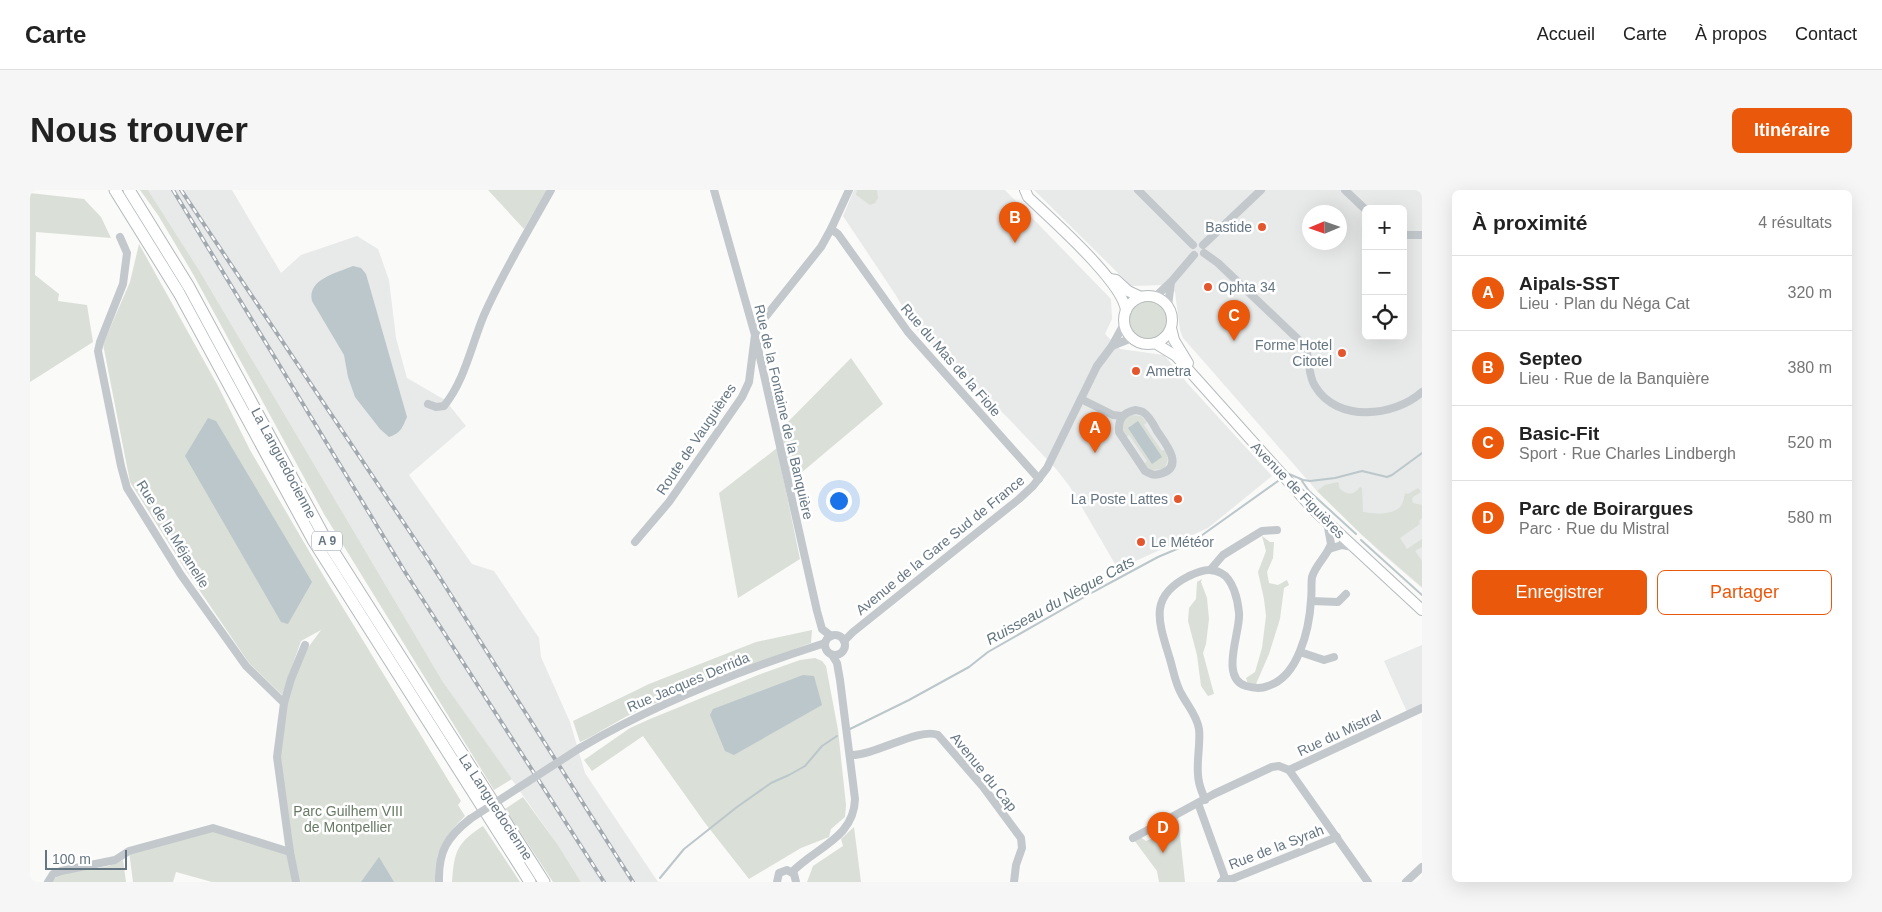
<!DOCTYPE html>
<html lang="fr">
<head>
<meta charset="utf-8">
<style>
	body { margin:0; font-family:Arial,sans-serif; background:#f6f6f6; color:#222 }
	.controls { position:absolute; right:15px; top:15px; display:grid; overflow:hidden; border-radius:8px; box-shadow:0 5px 20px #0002 }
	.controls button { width:45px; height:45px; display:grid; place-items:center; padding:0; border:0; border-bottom:1px solid #e0e0e0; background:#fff; color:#222; font:25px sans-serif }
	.compass { position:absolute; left:1272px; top:15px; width:45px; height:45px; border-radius:50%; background:#fff; box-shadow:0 5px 20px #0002; rotate:268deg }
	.scale { position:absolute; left:15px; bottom:12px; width:82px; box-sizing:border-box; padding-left:5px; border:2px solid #657683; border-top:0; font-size:14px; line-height:18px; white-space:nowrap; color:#657683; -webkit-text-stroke:4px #fff; paint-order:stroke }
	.you { position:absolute; left:808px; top:310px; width:18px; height:18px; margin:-12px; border:4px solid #fff; border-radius:50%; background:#1a73e8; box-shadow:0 0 0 8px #1a73e833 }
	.badge { display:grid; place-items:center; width:32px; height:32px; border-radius:50%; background:#ea580c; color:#fff; font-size:16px; font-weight:700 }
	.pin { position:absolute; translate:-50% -41px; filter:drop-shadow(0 1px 2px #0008) }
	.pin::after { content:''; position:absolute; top:26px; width:18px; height:15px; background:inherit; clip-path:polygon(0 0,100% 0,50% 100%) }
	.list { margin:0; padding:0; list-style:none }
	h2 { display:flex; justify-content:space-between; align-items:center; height:65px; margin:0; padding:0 20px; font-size:21px }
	h2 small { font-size:16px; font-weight:400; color:#767676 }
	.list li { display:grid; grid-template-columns:32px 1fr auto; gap:15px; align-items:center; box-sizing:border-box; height:75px; padding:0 20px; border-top:1px solid #e0e0e0 }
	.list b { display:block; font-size:19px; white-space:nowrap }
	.list p { margin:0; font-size:16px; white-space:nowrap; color:#767676 }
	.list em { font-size:16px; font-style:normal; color:#767676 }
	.actions { display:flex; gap:10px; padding:15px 20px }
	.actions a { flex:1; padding:11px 0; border:1px solid #ea580c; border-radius:8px; text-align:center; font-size:18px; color:#ea580c }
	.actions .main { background:#ea580c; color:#fff }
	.icon { flex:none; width:28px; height:28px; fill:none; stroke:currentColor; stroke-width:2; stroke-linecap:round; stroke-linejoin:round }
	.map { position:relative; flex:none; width:1392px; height:692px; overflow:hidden; border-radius:8px }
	header { display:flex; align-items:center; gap:30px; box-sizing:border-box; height:70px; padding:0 25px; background:#fff; border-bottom:1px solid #e0e0e0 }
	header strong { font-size:24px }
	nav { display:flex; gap:28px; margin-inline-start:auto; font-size:18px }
	.intro { display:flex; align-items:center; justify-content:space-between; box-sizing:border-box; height:120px; padding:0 30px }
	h1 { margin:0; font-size:35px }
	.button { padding:12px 22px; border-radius:8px; background:#ea580c; color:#fff; font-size:18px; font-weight:700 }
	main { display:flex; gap:30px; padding:0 30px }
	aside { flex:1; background:#fff; border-radius:8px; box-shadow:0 5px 20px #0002 }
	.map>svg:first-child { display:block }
	.built { fill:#e8e9e9; fill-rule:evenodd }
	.green { fill:#dadfd7 }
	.water { fill:#bbc7cb }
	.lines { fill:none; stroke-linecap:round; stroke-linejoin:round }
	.stream { stroke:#bbc7cb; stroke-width:2 }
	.major-casing { stroke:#b5babe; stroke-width:12 }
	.highway-casing { stroke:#b4b9bd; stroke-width:13 }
	.minor { stroke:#c3c8cc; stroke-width:8 }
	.major { stroke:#fff; stroke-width:10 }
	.highway { stroke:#fff; stroke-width:11 }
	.rail-casing { stroke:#a2aab0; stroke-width:4 }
	.rail { stroke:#fff; stroke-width:2; stroke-dasharray:5.5; stroke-linecap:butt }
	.minor-bridge { stroke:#c3c8cc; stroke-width:8 }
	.poi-dot { fill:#e4572e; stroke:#fff; stroke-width:2 }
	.labels { text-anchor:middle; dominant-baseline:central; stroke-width:5; stroke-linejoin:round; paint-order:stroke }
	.shield { fill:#fff; stroke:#939fa8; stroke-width:1 }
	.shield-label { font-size:12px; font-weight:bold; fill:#657683 }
	.poi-label { font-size:14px; fill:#657683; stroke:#fff; text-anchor:end }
	.street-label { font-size:14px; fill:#657683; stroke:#fff }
	.park-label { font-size:14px; fill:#687a64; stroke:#fff }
	.water-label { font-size:15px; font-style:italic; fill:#60757c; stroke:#fff }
</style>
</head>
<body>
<header>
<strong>Carte</strong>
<nav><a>Accueil</a><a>Carte</a><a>À propos</a><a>Contact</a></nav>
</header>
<div class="intro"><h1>Nous trouver</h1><a class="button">Itinéraire</a></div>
<main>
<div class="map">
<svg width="1392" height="692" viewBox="0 0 1392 692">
	<rect width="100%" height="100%" fill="#fafaf8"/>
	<g class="built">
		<polygon points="118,0 202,0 251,83 271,65 327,46 348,59 359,90 366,148 377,188 415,210 436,236 379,285 442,374 464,381 509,448 511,467 540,532 555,583 628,692 551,692 528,655 413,492 169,80"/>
		<polygon points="824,0 975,0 1081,109 1082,129 1075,144 1090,159 1134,165 1158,194 1242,286 1178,338 1088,379 1040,297 1027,280 979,229 887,140 865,104 813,26"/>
		<path d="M1004 0H1392V398L1349 361 1287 301 1168 165 1153 148 1150 140 1145 102 1135 95 1101 96ZM1336 19H1373V146H1336ZM1280 22H1310V52H1280Z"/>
		<polygon points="1392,455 1392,516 1377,522 1354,471"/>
	</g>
	<g class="green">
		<polygon points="110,0 118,0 169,80 413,492 482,589 464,600 294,324 163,84 128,25"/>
		<polygon points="458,0 517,0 494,39"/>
		<polygon points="827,0 847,0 848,8 845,13 840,15 826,5"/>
		<polygon points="0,3 54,9 71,27 81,48 6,42 5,85 29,104 28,111 57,115 63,152 0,192"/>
		<path d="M109 54 188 196 220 260 293 385 431 611 428 615 435 626C416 645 402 664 406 692H269L267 690 250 565 256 514 264 485 277 459 291 440 271 451 252 505 219 473 155 379 100 292 73 154 100 92Z"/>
		<circle cx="1118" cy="130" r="19"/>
		<polygon points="821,168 853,214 759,293 748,242"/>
		<path d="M1100 225 1111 226 1117 232 1114 235 1132 261 1136 259C1139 267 1138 272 1134 279L1121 280 1114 274 1117 271 1099 245 1095 247C1091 237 1090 230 1100 225Z"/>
		<polygon points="747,258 770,369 708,408 689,303"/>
		<path d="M1308 292 1310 299C1318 305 1323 306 1330 297L1332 298 1333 322C1343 324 1361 325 1369 318 1373 315 1374 308 1375 303L1378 304 1388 298 1391 302 1383 307 1382 309 1383 313 1392 315V328L1389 331 1390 334 1370 348 1377 359 1392 349V357L1385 361 1392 371V397L1332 345 1287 301 1295 295Z"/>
		<polygon points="1232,346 1240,352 1244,352 1243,368 1237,382 1239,393 1248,395 1257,390 1259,395 1254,398 1250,429 1239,464 1226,494 1218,494 1216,488 1225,482 1232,458 1236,426 1234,409 1228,382 1236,361"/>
		<polygon points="1172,389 1171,392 1177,408 1179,429 1176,454 1173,463 1184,504 1178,506 1171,496 1167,465 1158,431 1159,418 1166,409 1167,392"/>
		<path d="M782 440 781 453C724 474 666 494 610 520 589 529 570 543 550 552L543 531 619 494 726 452Z"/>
		<polygon points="785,468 792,471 796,476 808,540 816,615 815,627 801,639 799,647 771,658 719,689 675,633 613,546 562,581 554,570 600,538 620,529 728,485 770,470"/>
		<polygon points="493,607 528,655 551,692 523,692 475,619"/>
		<polygon points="1148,627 1155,692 1129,692 1127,681 1104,650 1110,647 1116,651 1121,649 1126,644 1126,638"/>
		<path d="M453 636 490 692H422C424 661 427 653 453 636Z"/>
		<polygon points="824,637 831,692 777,692 783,676 813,656 811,649"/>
		<polygon points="183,638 259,662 264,692 182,692 146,682 143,692 103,692 99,661"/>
		<polygon points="93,670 96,692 21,692 30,684 79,676"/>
	</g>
	<g class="water">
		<path d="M323 76 331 78 336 84 377 227C372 238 371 243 359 247L350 239 325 207 318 187 314 165 282 111C277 89 307 83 323 76Z"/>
		<polygon points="178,228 186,231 282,392 258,434 251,432 155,266"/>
		<polygon points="1108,231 1132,267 1122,274 1098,238"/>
		<polygon points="773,485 784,486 792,515 704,565 695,561 680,525 683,519"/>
		<polygon points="349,667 364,692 331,692"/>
	</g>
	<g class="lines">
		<g class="stream">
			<polyline points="1259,284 1273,290 1280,291 1305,288 1332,281 1357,287 1362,285 1392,263"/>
			<polyline points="1272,291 1279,301 1326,344"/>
			<polyline points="1331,350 1392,405"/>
			<polyline points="820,539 879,510 939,477 958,462 1063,402 1128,367 1161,353 1248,291"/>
			<polyline points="630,688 654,659 707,617 741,593 759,585 775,576 792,556 807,546"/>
		</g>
		<g class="major-casing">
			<g id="major">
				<path d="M995 0 998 7C1021 29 1094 93 1096 121"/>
				<polyline points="1080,89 1086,90 1098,101 1111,107"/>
				<circle cx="1118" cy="130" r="24"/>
				<polyline points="1141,138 1144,150 1158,173"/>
				<polyline points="1125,153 1146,166 1283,319 1392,420"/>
			</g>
		</g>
		<g class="highway-casing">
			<g id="highway">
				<polyline points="85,0 149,103 283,350 500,692"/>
				<polyline points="99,0 159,97 295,348 514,692"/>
			</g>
		</g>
		<g class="minor">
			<polyline points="684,0 725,145 787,421 792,439 801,446"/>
			<polyline points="1108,0 1163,55"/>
			<polyline points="1315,0 1336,20"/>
			<polyline points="801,39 808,44 878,142 1009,289"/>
			<polyline points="1373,45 1392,45"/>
			<polyline points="90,47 97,63 93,94 70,152 68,161 91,276 97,298 151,385 216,476 254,513"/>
			<polyline points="1173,55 1231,0"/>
			<path d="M1174 63 1188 73 1274 155C1281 168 1277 184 1285 196 1307 233 1364 227 1392 202"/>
			<polyline points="1125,107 1141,92 1164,65"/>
			<polyline points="1138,116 1141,92"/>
			<polyline points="1082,156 1102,148"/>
			<polyline points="1051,209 1083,225 1091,226"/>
			<path d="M398 214 406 217 414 216C435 190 441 156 454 125 473 82 498 41 521 0"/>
			<path d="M1106 220C1109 221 1111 221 1113 222 1119 226 1124 235 1127 241 1135 253 1154 275 1133 283 1125 286 1122 285 1115 281L1089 242C1088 229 1093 222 1106 220Z"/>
			<polyline points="605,352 639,312 712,207 719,192 725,145 729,135 791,57 801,39 819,0"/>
			<polyline points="1299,359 1312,355 1323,357"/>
			<polyline points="1181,379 1193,365 1232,341 1247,340"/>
			<polyline points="1281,411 1308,412 1316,404"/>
			<circle cx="805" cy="455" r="10"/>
			<polyline points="814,451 823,442 989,309 1003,296 1017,278 1067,176 1082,156 1094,134"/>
			<polyline points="1270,462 1294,470 1304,467"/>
			<path d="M550 558C627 513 711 480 795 453"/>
			<path d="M820 565C845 566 889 537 908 545L954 598 991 648 992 658 986 675 984 692"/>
			<polyline points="1259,580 1338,692"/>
			<path d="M1175 610C1173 604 1170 598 1169 592 1165 575 1171 556 1169 539 1167 526 1158 516 1152 505 1145 494 1143 478 1139 466 1128 430 1119 406 1159 386 1170 381 1180 377 1191 383 1203 389 1208 410 1209 423 1211 441 1189 488 1216 496 1223 498 1231 499 1238 496 1254 491 1264 476 1270 461 1277 444 1280 428 1281 410 1282 402 1281 394 1282 387 1286 374 1297 366 1301 354L1297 332"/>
			<polyline points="1168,613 1194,685 1194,689 1191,692"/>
			<polyline points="1103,648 1184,604 1242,577 1249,576 1259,580 1392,518"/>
			<path d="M762 682C786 657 824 648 825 609L810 490 807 473 802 465"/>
			<polyline points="1194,689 1202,689 1307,647"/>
			<polyline points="18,692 23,684 31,681 85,670 99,661 183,638 260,662"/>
			<polyline points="266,692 260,662 247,567 254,513 261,489 275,455"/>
			<path d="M409 692C408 662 417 647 440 629"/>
			<polyline points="747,692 749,683 757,680 764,684 766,692"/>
			<polyline points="1376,692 1392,677"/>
		</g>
		<use href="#major" class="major"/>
		<use href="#highway" class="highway"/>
		<g class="rail-casing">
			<g id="rail">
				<polyline points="143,0 375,382 574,692"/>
				<polyline points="151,0 398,369 603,692"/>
			</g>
		</g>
		<use href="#rail" class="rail"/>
		<polyline class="minor-bridge" points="440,629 550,558"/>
	</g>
	<g class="poi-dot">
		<circle cx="1232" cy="37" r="5"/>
		<circle cx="1178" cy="97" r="5"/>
		<circle cx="1312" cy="163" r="5"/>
		<circle cx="1106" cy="181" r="5"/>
		<circle cx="1148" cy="309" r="5"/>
		<circle cx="1111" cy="352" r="5"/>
	</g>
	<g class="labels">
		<rect class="shield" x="282" y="341.5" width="30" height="19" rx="4"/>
		<g class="shield-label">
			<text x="297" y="351">A 9</text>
		</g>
		<g class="poi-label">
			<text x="1222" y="37">Bastide</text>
			<text x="1188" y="97" text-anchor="start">Ophta 34</text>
			<text x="1302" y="155">Forme Hotel<tspan x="1302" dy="16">Citotel</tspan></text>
			<text x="1116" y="181" text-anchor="start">Ametra</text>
			<text x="1138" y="309">La Poste Lattes</text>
			<text x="1121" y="352" text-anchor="start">Le Météor</text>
		</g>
		<g class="street-label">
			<text transform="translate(921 170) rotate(49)">Rue du Mas de la Fiole</text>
			<text transform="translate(754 222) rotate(77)">Rue de la Fontaine de la Banquière</text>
			<text transform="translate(666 249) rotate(-56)">Route de Vauguières</text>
			<text transform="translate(254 273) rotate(62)">La Languedocienne</text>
			<text transform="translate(1268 300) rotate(46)">Avenue de Figuières</text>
			<text transform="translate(143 344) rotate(58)">Rue de la Méjanelle</text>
			<text transform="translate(910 355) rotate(-39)">Avenue de la Gare Sud de France</text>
			<text transform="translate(658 492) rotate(-23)">Rue Jacques Derrida</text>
			<text transform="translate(1309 543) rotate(-25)">Rue du Mistral</text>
			<text transform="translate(954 582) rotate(51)">Avenue du Cap</text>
			<text transform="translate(466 617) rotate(57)">La Languedocienne</text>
			<text transform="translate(1246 657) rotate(-21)">Rue de la Syrah</text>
		</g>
		<g class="park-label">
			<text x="318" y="621">Parc Guilhem VIII<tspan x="318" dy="16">de Montpellier</tspan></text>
		</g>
		<g class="water-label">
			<text transform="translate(1030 410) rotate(-29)">Ruisseau du Nègue Cats</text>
		</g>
	</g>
</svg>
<div class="controls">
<button>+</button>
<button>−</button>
<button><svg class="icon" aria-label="locate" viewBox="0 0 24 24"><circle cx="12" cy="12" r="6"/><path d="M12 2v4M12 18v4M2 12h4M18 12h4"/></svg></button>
</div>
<svg class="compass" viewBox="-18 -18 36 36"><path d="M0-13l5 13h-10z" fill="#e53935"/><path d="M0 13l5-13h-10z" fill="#767676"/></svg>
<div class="scale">100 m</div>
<div class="you"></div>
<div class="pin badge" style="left:1065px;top:263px">A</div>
<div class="pin badge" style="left:985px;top:53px">B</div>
<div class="pin badge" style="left:1204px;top:151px">C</div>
<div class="pin badge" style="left:1133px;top:663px">D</div>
</div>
<aside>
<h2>À proximité<small>4 résultats</small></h2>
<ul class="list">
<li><span class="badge">A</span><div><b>Aipals-SST</b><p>Lieu · Plan du Néga Cat</p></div><em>320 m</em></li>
<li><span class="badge">B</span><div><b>Septeo</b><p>Lieu · Rue de la Banquière</p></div><em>380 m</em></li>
<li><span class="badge">C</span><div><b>Basic-Fit</b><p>Sport · Rue Charles Lindbergh</p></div><em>520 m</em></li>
<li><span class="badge">D</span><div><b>Parc de Boirargues</b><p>Parc · Rue du Mistral</p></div><em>580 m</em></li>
</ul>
<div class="actions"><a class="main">Enregistrer</a><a>Partager</a></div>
</aside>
</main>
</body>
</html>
